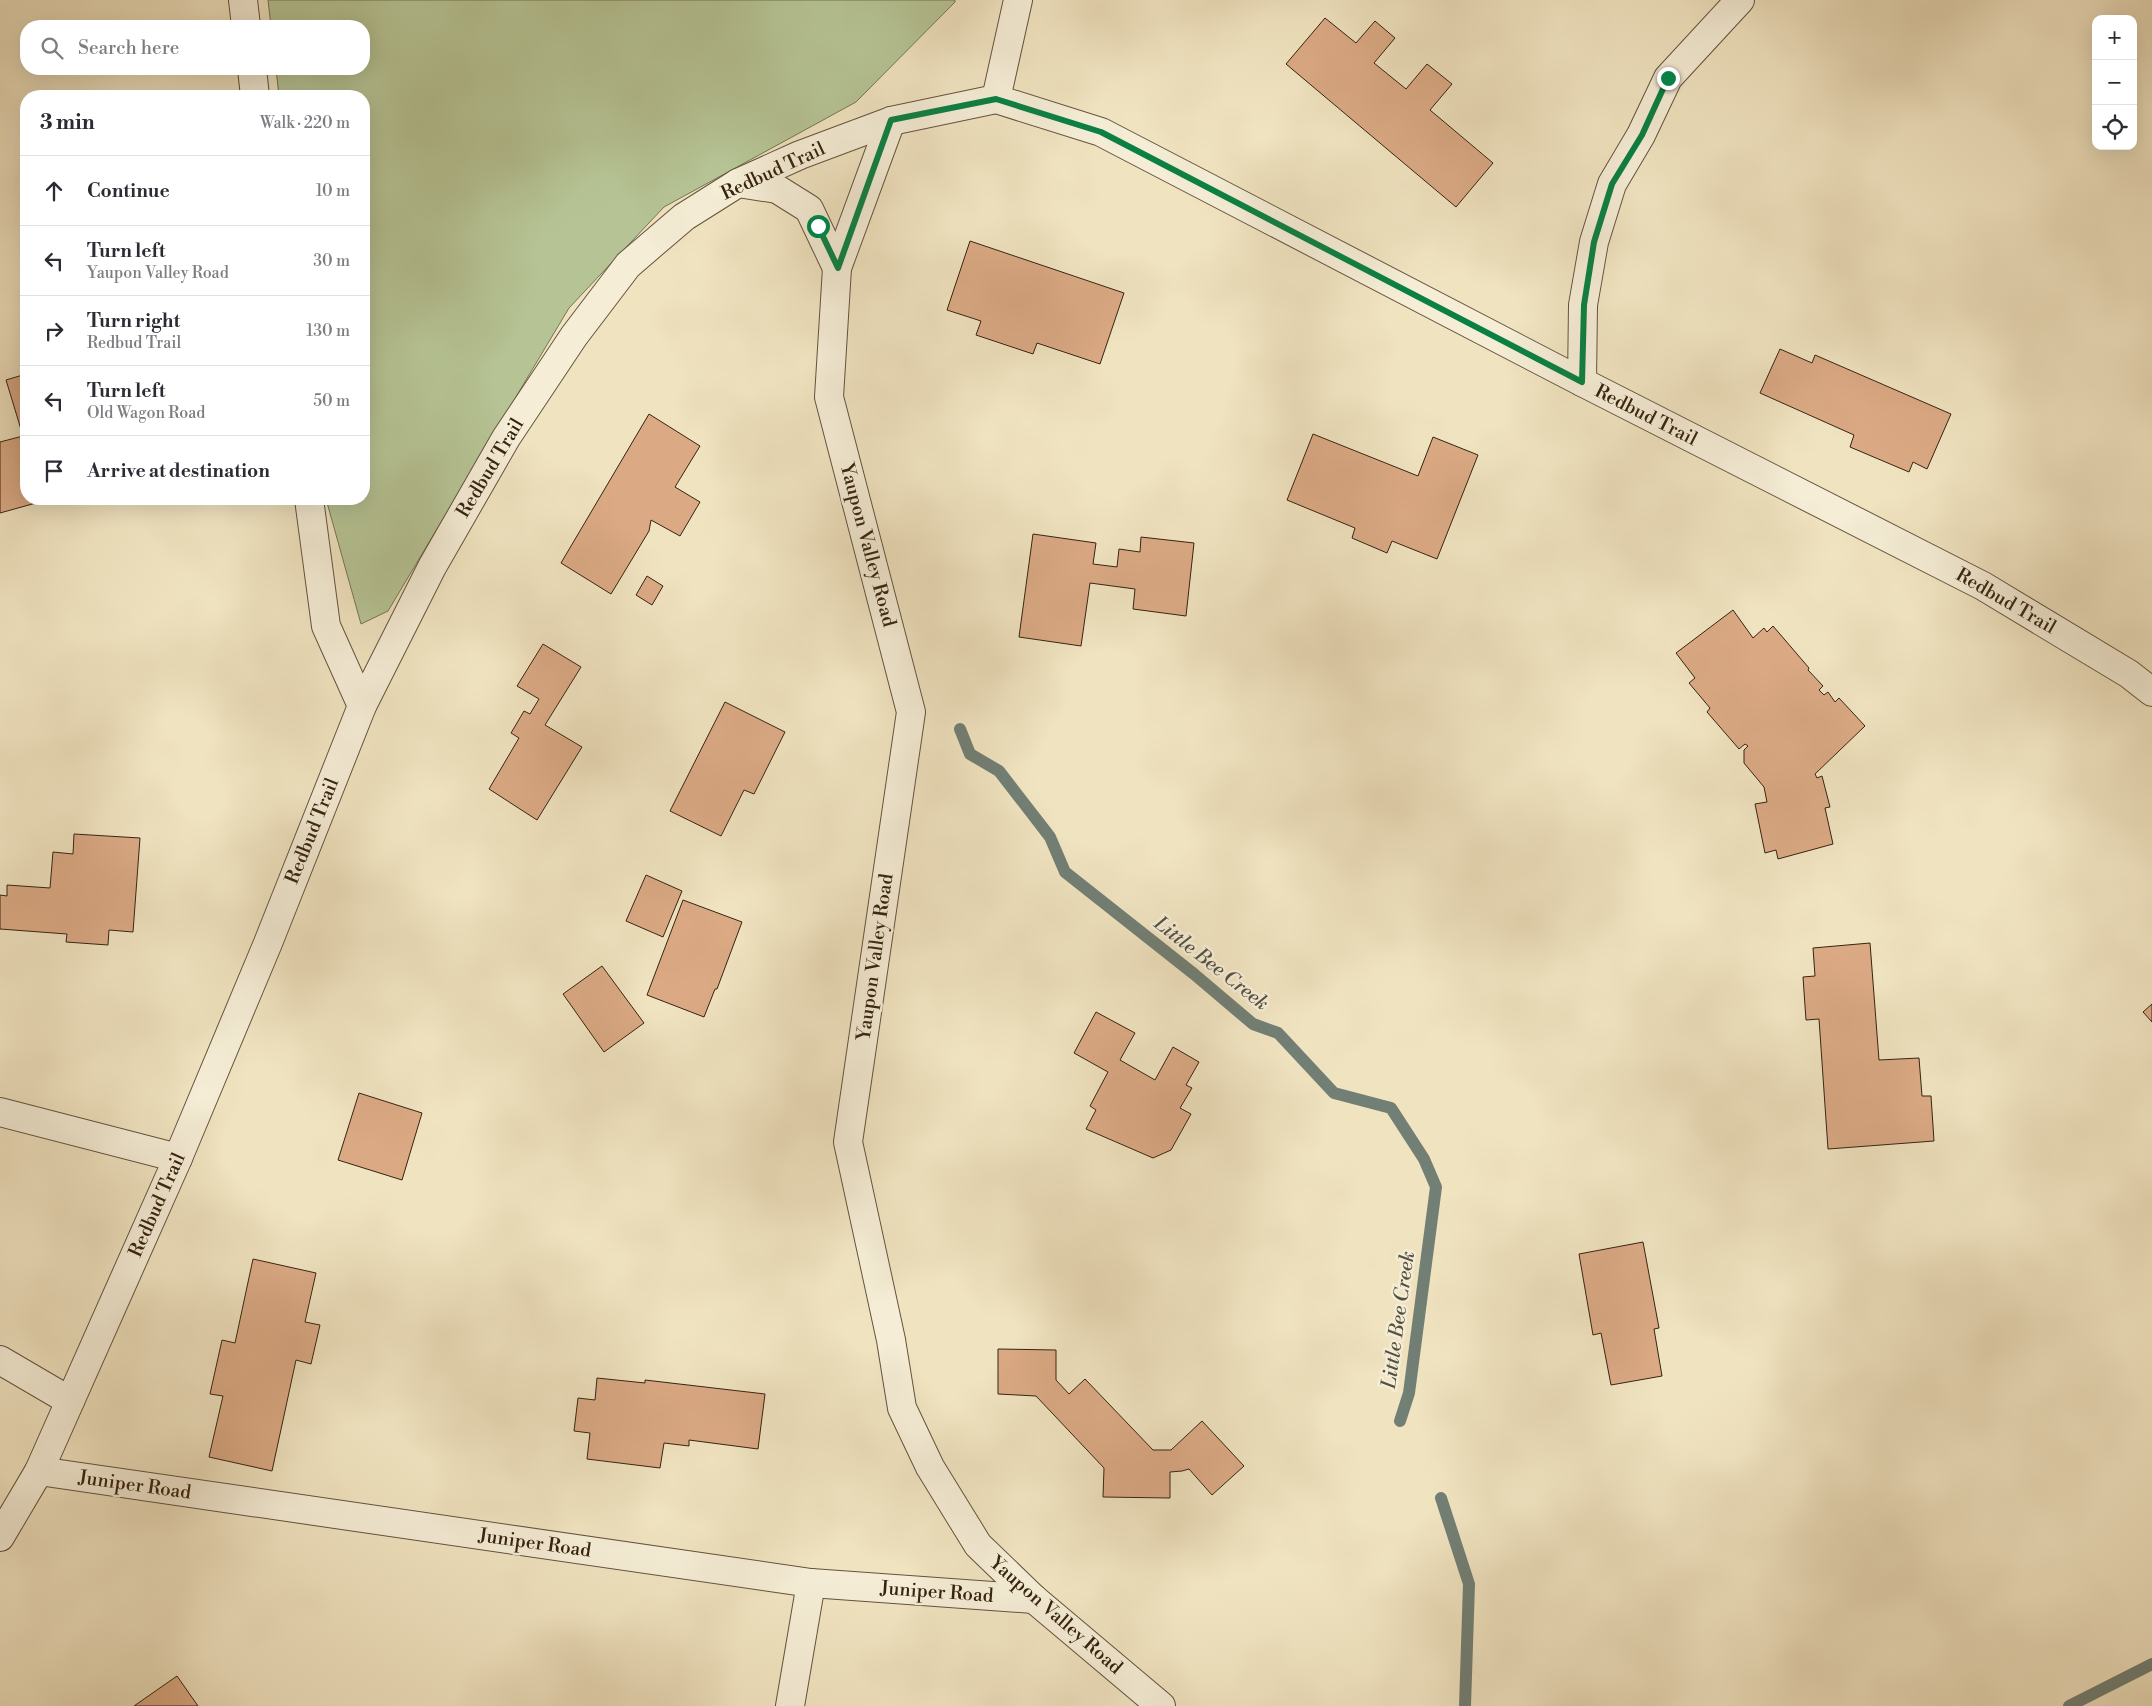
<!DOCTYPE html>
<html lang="en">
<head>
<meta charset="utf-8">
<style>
	body { margin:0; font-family:"Libre Bodoni",serif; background:#f2f2f3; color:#2b2b33 }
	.controls { position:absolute; right:15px; top:15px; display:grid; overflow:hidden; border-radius:10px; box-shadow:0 5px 20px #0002 }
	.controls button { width:45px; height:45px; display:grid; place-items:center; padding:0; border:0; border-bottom:1px solid #e1e1e2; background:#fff; color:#2b2b33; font:25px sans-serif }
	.stop { position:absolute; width:15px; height:15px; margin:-11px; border:4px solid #0b8043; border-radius:50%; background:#fff }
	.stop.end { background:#0b8043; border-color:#fff; box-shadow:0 1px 5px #0008 }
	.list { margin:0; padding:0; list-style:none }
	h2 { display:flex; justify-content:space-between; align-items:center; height:65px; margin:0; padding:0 20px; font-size:21px }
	h2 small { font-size:16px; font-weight:400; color:#7c7c81 }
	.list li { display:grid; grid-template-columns:32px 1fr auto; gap:15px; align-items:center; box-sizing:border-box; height:70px; padding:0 20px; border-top:1px solid #e1e1e2 }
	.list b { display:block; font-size:19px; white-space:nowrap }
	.list p { margin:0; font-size:16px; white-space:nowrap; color:#7c7c81 }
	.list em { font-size:16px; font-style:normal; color:#7c7c81 }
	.icon { flex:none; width:28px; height:28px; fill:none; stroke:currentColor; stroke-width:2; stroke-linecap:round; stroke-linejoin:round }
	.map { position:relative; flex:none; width:2152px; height:1706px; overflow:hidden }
	.search { position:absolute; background:#fff; box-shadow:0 5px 20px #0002; left:20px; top:20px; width:350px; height:55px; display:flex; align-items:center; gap:12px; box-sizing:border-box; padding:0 18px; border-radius:20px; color:#7c7c81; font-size:19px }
	.panel { position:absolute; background:#fff; box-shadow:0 5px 20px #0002; left:20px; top:90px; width:350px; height:415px; border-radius:20px }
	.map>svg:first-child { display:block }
	.green { fill:#b6c495; stroke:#767453 }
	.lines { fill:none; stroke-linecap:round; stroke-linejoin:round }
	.stream { stroke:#727f75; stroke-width:12 }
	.building { fill:#dbaa85; stroke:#352311 }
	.minor-casing { stroke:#64533d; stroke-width:30 }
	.minor { stroke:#f5edd6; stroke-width:28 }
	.route { stroke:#0b8043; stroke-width:6 }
	.labels { text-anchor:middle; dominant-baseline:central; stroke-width:5; stroke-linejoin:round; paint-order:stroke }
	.street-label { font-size:19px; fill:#352311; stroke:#f5edd6 }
	.water-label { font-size:20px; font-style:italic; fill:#545143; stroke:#f5edd6 }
</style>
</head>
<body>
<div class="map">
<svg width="2152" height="1706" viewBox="0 0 2152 1706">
	<rect width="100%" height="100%" fill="#f0e3c0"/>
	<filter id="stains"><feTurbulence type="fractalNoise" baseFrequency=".004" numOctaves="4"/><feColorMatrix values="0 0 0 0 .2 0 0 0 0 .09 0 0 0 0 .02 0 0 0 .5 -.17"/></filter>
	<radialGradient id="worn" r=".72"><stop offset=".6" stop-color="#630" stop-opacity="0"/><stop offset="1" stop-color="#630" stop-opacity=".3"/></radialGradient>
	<polygon class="green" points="268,0 955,0 955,2 856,102 664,207 569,308 388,611 361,624 326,499 364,499 364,96 279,96 276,69 364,69 364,26 271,26"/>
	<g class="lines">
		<g class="stream">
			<polyline points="960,729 970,754 999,771 1050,837 1065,872 1194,974 1253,1024 1278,1033 1334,1093 1391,1108 1424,1159 1436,1187 1409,1393 1400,1421"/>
			<polyline points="1441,1498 1469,1584 1465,1706"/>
			<polyline points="2069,1706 2152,1664"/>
		</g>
	</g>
	<g class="building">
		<polygon points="1325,18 1356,43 1375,21 1395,38 1374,63 1406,89 1427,64 1452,84 1430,110 1493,163 1456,207 1286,64"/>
		<polygon points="970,241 1124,293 1100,364 1037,343 1033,354 976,335 981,321 947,310"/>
		<polygon points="1780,349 1812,363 1815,355 1951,414 1927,469 1913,462 1909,472 1850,447 1854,435 1760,393"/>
		<polygon points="26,374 26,499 43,499 43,501 0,513 0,442 23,436 6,380"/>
		<polygon points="649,414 700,446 675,487 700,502 680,536 651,520 649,531 611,594 561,563"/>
		<polygon points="1313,434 1418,476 1433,437 1478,455 1437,559 1392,541 1387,553 1352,538 1355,528 1287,500"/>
		<polygon points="1033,534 1096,543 1093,564 1117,567 1119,549 1140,552 1141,537 1194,543 1186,616 1133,609 1135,589 1090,583 1081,646 1019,637"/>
		<polygon points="647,576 663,586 652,605 636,595"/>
		<polygon points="1733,610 1753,638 1764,628 1767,632 1773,626 1809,668 1808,670 1823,686 1819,690 1824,695 1828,692 1835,702 1839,698 1865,726 1815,774 1817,778 1822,776 1830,807 1825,808 1833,844 1778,859 1776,850 1765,853 1755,804 1767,802 1764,787 1744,763 1744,750 1748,746 1745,744 1739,749 1707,712 1710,708 1689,683 1695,678 1676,653"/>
		<polygon points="543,644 581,667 545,725 582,747 537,820 489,789 519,738 511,733 524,711 530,714 539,699 517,686"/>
		<polygon points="725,702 785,732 754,794 744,790 721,836 670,811"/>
		<polygon points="74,834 140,838 133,932 109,930 108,945 66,942 67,934 0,929 0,895 7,896 7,885 50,888 53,852 73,854"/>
		<polygon points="646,875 682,891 663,937 626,921"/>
		<polygon points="683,900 742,922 717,989 715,989 704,1017 647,995"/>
		<polygon points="1870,943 1879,1060 1919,1058 1922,1096 1931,1096 1934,1141 1828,1149 1819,1019 1806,1020 1803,977 1815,976 1813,948"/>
		<polygon points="602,966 644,1023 604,1052 563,994"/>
		<polygon points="2152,1004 2152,1022 2143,1012"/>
		<polygon points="1096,1012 1135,1033 1120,1060 1155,1080 1173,1047 1199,1062 1186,1085 1192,1088 1180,1108 1191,1114 1171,1150 1153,1158 1086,1129 1096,1110 1090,1106 1108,1072 1074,1053"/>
		<polygon points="359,1093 422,1113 402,1180 338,1160"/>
		<polygon points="1643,1242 1659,1328 1654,1329 1662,1376 1611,1385 1601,1333 1593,1335 1579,1254"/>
		<polygon points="253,1259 316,1273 305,1322 320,1325 311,1364 296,1360 272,1471 209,1457 223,1396 210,1394 222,1340 235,1343"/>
		<polygon points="998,1349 1056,1350 1056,1380 1069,1394 1085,1379 1153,1450 1171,1450 1202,1421 1244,1466 1212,1495 1189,1469 1182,1471 1170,1472 1170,1498 1103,1497 1104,1468 1036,1396 998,1394"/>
		<polygon points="597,1378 645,1383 645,1380 765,1394 758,1449 689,1440 689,1446 664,1443 660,1468 587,1459 590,1433 574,1431 578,1398 595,1400"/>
		<polygon points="177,1676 198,1706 134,1706"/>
	</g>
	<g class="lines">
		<g class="minor-casing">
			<g id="minor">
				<polyline points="243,0 246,26"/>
				<polyline points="252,69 255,96"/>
				<polyline points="996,99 1018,0"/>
				<polyline points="891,121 837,268 829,397 911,712 848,1142 891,1340 902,1408 930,1467 978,1545 1034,1599 1161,1706"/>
				<polyline points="738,183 777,189 809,209 837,268"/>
				<polyline points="1582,382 1583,305 1594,242 1612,184 1641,135 1668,78 1740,0"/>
				<polyline points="309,499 326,626 362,706"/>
				<polyline points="0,1112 178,1158"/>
				<polyline points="0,1360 70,1401"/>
				<polyline points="39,1471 811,1583 1034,1599"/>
				<polyline points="0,1537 39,1471 178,1158 268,943 362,706 432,567 506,438 574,336 628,265 684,217 738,183 800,155 891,121 996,99 1101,132 1582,382 1983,586 2129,674 2152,692"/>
				<polyline points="790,1706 811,1583"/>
			</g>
		</g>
		<use href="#minor" class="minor"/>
	</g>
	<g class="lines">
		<polyline class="route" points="818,226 838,268 891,120 996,99 1101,132 1582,382 1584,305 1594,242 1612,184 1642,135 1668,78"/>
	</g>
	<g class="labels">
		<g class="street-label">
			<text transform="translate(773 171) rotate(-25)">Redbud Trail</text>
			<text transform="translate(1646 415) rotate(27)">Redbud Trail</text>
			<text transform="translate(490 468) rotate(-59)">Redbud Trail</text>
			<text transform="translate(868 545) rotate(75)">Yaupon Valley Road</text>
			<text transform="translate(2006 601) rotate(30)">Redbud Trail</text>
			<text transform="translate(312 831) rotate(-68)">Redbud Trail</text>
			<text transform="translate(875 957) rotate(-82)">Yaupon Valley Road</text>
			<text transform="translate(157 1205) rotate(-66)">Redbud Trail</text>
			<text transform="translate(135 1485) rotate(8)">Juniper Road</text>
			<text transform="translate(535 1543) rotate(8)">Juniper Road</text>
			<text transform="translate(937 1592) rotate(4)">Juniper Road</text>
			<text transform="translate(1056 1615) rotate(41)">Yaupon Valley Road</text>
		</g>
		<g class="water-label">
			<text transform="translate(1211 964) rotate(38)">Little Bee Creek</text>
			<text transform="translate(1399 1320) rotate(-82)">Little Bee Creek</text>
		</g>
	</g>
	<rect width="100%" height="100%" filter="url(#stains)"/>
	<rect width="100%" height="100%" fill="url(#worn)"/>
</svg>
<div class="controls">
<button>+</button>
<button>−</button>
<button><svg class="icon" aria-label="locate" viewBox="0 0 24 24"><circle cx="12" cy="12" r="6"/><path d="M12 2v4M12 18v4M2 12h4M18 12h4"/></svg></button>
</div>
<div class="stop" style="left:818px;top:226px"></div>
<div class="stop end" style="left:1668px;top:78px"></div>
<div class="search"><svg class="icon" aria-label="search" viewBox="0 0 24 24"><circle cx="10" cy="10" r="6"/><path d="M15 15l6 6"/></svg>Search here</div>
<section class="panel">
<h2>3 min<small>Walk · 220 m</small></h2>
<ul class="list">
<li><svg class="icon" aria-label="ahead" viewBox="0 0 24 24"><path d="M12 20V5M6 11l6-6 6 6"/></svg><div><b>Continue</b></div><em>10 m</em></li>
<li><svg class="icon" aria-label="left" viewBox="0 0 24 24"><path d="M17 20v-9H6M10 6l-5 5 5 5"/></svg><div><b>Turn left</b><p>Yaupon Valley Road</p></div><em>30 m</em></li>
<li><svg class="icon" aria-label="right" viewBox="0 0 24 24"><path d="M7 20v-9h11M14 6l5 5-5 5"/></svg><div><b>Turn right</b><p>Redbud Trail</p></div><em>130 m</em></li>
<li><svg class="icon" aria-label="left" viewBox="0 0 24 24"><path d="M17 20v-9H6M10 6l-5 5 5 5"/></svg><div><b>Turn left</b><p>Old Wagon Road</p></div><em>50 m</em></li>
<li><svg class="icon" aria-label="arrive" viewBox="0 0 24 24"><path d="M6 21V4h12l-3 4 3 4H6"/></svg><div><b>Arrive at destination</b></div></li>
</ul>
</section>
</div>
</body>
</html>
